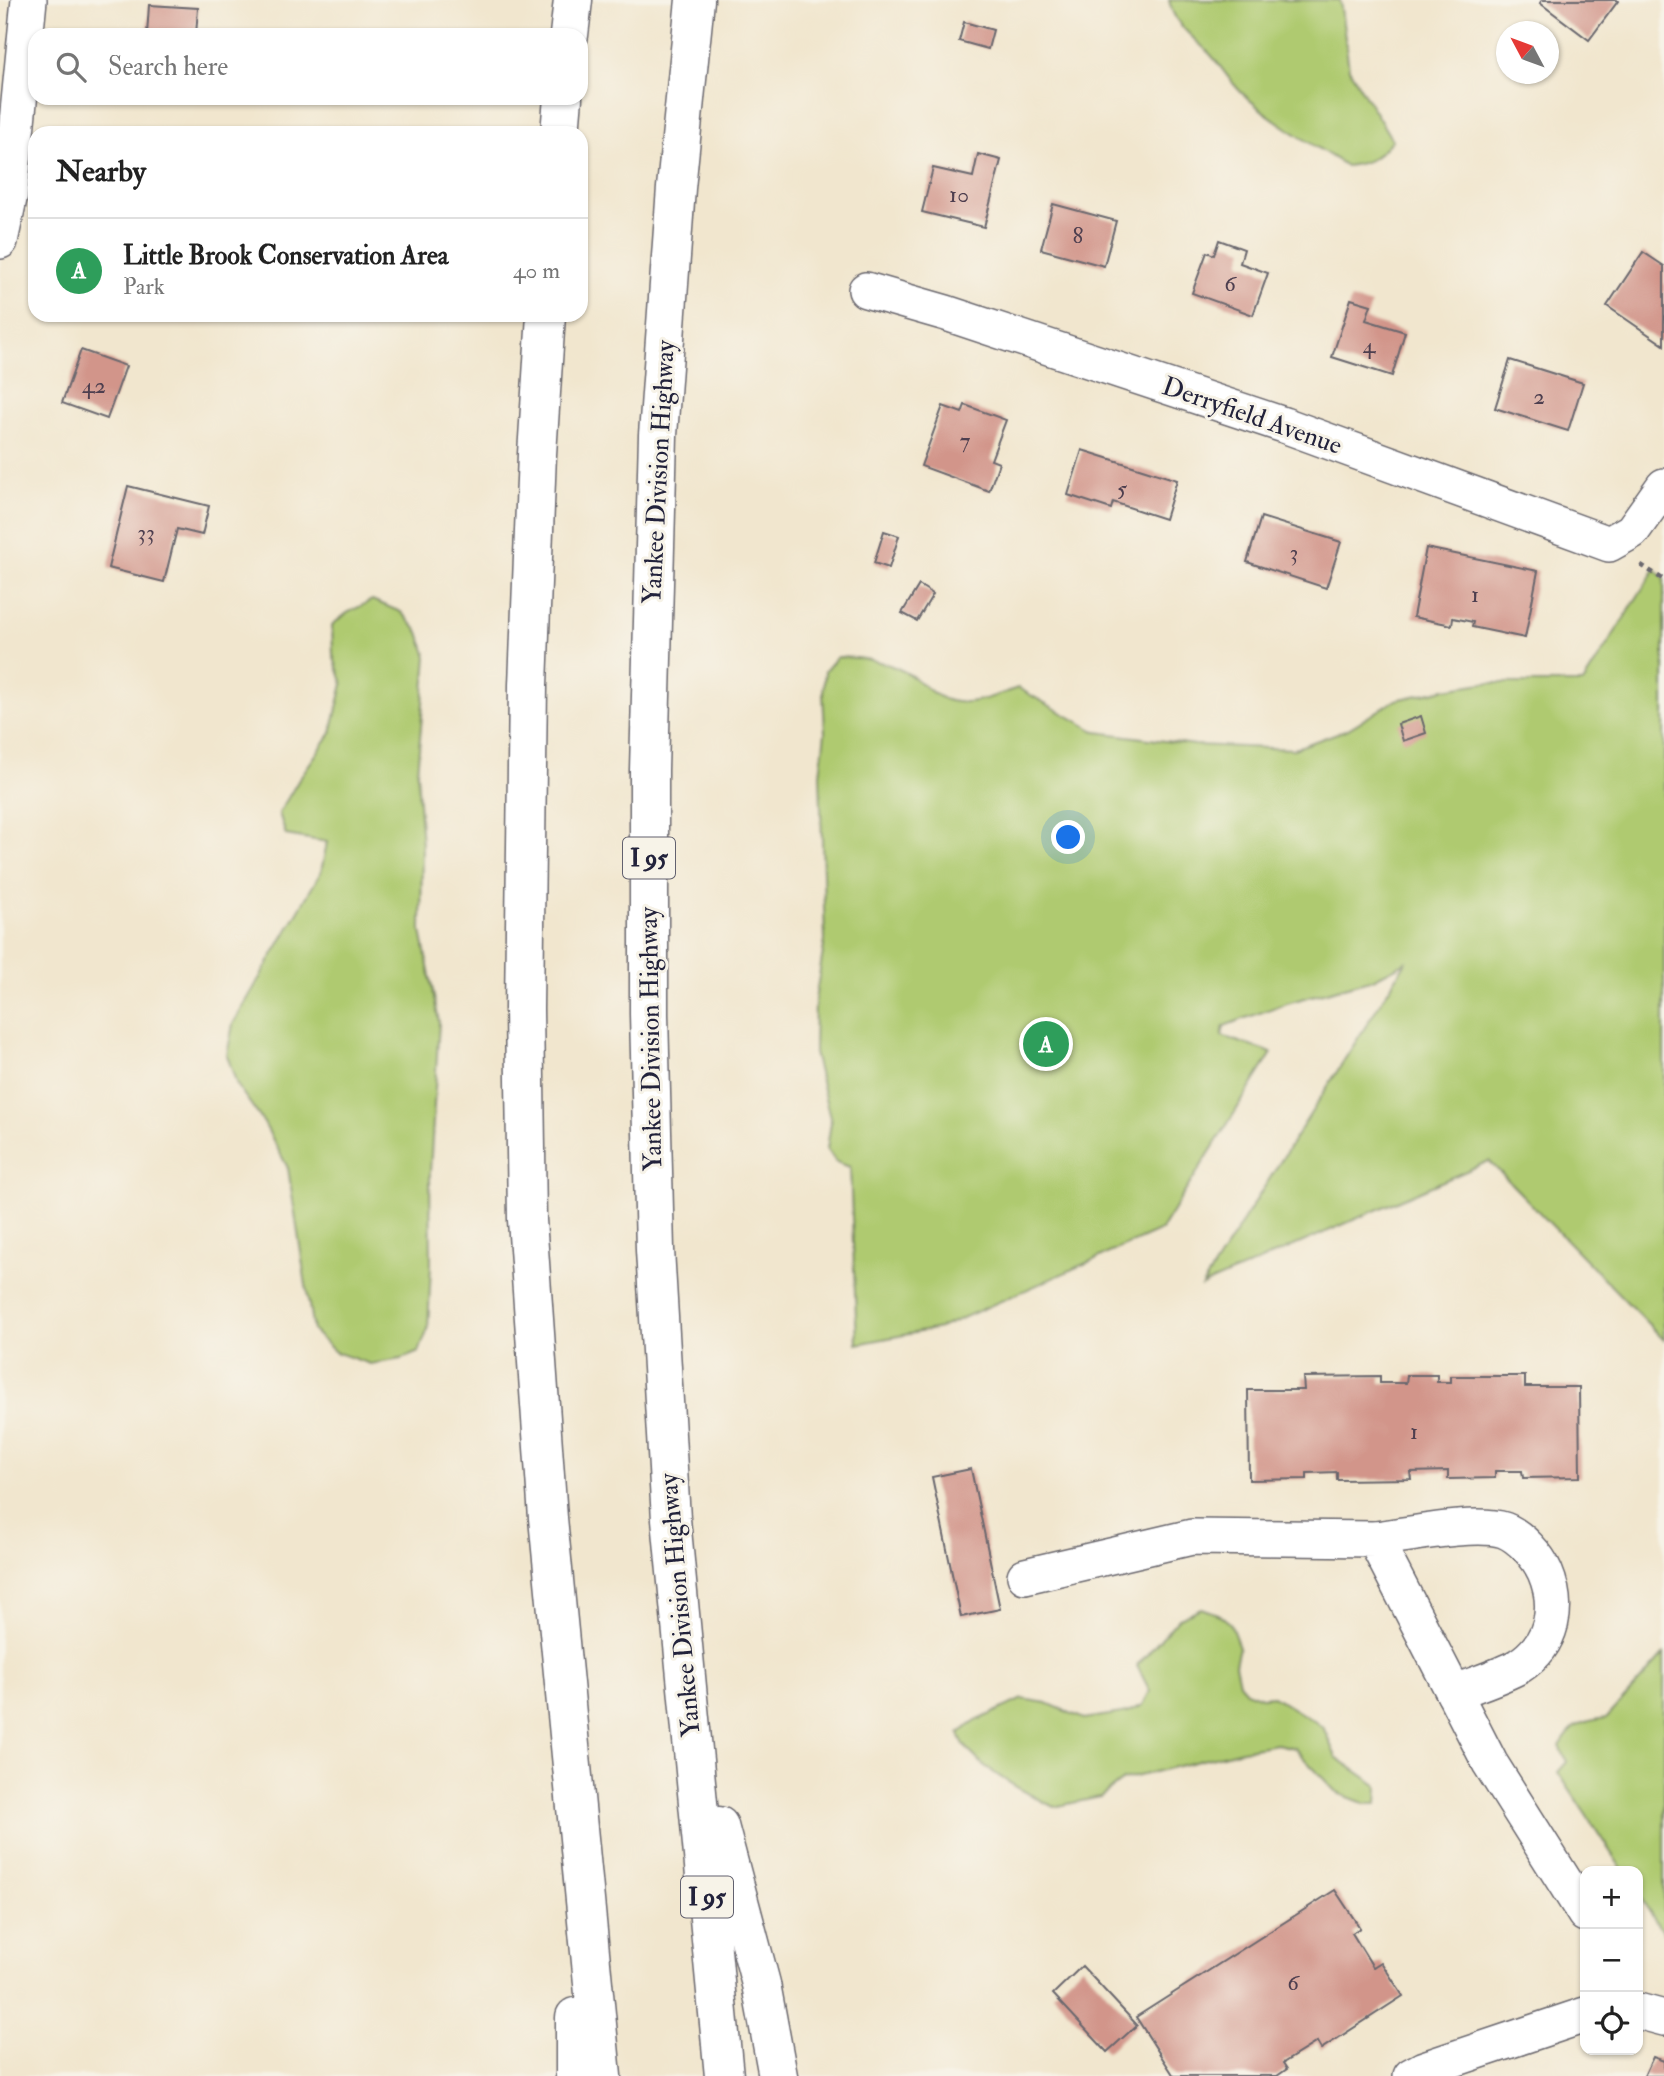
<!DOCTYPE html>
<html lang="en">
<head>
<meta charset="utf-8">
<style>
	body { margin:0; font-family:"IM FELL Double Pica",serif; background:#f2f2f2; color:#222 }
	.controls { position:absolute; right:21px; bottom:21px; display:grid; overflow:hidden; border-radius:14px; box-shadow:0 2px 5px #0004 }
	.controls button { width:63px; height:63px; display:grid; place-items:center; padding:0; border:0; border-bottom:2px solid #e0e0e0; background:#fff; color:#222; font:35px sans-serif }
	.compass { position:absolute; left:1496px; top:21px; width:63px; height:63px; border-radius:50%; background:#fff; box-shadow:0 2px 5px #0004; rotate:311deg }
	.you { position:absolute; left:1069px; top:838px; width:24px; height:24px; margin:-18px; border:5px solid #fff; border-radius:50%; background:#1a73e8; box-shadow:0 0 0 10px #1a73e833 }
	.badge { display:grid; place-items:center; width:46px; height:46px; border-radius:50%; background:#c8321e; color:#fff; font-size:23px; font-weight:700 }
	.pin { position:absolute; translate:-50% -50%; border:4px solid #fff; box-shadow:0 2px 7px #0006 }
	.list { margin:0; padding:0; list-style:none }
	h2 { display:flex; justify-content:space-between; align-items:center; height:91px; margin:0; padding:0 28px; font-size:30px }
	h2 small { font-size:23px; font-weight:400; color:#767676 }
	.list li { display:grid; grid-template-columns:46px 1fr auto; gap:21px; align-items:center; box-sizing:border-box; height:105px; padding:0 28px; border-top:2px solid #e0e0e0 }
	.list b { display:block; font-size:26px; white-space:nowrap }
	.list p { margin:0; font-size:23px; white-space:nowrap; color:#767676 }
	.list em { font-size:23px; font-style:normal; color:#767676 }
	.icon { flex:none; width:38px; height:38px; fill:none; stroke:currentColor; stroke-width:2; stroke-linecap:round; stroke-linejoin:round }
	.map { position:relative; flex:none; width:1664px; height:2076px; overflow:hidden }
	.search { position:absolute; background:#fff; box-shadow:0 2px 5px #0004; left:28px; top:28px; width:560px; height:77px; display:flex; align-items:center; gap:18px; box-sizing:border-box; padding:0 24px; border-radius:21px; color:#767676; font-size:26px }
	.panel { position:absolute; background:#fff; box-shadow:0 2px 5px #0004; left:28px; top:126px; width:560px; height:196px; border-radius:21px }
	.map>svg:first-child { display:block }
	.green { fill:#afca70; stroke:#687656; stroke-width:2 }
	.building { fill:#d2958a }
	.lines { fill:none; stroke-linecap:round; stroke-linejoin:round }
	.minor-casing { stroke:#6a676e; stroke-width:38 }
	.motorway-casing { stroke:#6a676e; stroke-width:41 }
	.path { stroke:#6a676e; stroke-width:4.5; stroke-dasharray:5 5; stroke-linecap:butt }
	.minor { stroke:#fff; stroke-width:35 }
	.motorway { stroke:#fff; stroke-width:38 }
	.labels { text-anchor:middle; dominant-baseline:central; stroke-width:6; stroke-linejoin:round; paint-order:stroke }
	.number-label { font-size:23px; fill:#4e3f4f }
	.shield { fill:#f7f3e8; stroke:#62616f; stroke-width:2 }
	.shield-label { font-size:24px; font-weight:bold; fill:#22223b }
	.street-label { font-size:26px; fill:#22223b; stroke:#f7f3e8 }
</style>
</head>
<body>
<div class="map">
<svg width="1664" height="2076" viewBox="0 0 1664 2076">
	<rect width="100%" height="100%" fill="#f7f3e8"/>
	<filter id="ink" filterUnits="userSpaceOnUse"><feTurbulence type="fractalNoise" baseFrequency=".0143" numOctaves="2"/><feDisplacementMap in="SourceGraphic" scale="14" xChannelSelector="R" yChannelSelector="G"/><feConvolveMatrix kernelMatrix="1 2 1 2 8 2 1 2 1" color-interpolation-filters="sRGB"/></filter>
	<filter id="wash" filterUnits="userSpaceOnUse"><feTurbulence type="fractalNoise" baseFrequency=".00686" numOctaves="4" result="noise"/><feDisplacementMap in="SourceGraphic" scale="28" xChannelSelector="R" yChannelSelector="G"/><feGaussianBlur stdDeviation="1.57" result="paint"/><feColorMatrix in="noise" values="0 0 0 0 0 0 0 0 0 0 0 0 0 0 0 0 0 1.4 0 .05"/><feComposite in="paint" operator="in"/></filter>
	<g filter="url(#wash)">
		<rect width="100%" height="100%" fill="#f1e6ce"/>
		<g class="green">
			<path d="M1169 0H1340L1349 69 1392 140C1376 158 1371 163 1346 166 1311 143 1271 121 1241 92 1229 80 1221 66 1210 54 1193 36 1174 26 1169 0Z"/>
			<path d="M1655 569 1664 578V1340L1489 1161 1202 1286 1406 962 1373 979 1287 1003 1224 1026 1222 1036 1272 1053 1161 1230 940 1328 857 1344 850 1167 836 1162 827 1149 831 1122 814 1053 815 1000 825 940 820 774 825 733 823 692 825 671 837 657C861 657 883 660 905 672 921 680 931 696 950 701 974 706 996 695 1018 688L1097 732 1195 745 1294 749 1348 729 1396 700 1445 689 1483 683H1583Z"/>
			<polygon points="372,600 401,612 419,632 427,657 417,773 422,846 421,931 439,1022 430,1172 431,1265 428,1329 419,1352 402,1359 370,1364 335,1352 313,1331 288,1168 264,1123 237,1085 227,1055 233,1024 321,872 327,842 286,835 279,813 301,776 331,733 343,684 333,655 332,625 347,613"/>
			<path d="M1201 1608 1220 1615 1230 1623 1239 1647 1235 1664 1239 1683 1246 1691 1262 1697 1273 1696 1317 1723 1324 1729 1336 1757 1378 1786 1377 1804H1366L1337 1793 1294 1748 1277 1744 1242 1750 1123 1780 1100 1797 1054 1807C1028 1794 966 1763 959 1733L976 1721 1022 1699 1047 1703 1084 1719 1128 1712 1143 1705 1150 1691 1137 1666 1179 1618Z"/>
			<path d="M1664 1654V1934L1638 1894V1871H1623L1558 1772 1567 1762 1560 1746C1573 1724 1582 1721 1607 1718Z"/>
		</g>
		<g id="blocks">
			<g class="building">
				<polygon points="1542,0 1616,0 1618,1 1589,40 1540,3"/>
				<polygon points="149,5 198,8 196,35 147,35"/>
				<polygon points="964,22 993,30 988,49 959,41"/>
				<polygon points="978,154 1001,160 984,227 922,212 933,168 973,177"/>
				<polygon points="1053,204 1116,221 1104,266 1041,249"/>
				<polygon points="1219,240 1244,249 1240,263 1268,273 1253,315 1192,293 1207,252 1214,255"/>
				<polygon points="1643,252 1664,266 1664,345 1607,306"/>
				<polygon points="1351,299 1371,305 1366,320 1405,332 1392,376 1332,357"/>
				<polygon points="81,350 126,366 107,419 62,403"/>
				<polygon points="1510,360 1583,383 1568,431 1495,408"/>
				<polygon points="965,405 1006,420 991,460 999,463 989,491 921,466 943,406 962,413"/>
				<polygon points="1082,450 1177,480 1165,519 1113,502 1111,509 1068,495"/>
				<polygon points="128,486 209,506 202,535 177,529 164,582 108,568"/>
				<polygon points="1261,517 1341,542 1326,588 1247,562"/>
				<polygon points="884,531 899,536 889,568 874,563"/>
				<polygon points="1426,548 1538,571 1525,638 1472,627 1473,622 1453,618 1452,625 1413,617"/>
				<polygon points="919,585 933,594 917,621 902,613"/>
				<polygon points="1421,716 1426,733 1403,741 1398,724"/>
				<polygon points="1407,1375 1437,1375 1437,1382 1451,1382 1451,1376 1525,1376 1525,1387 1579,1387 1580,1477 1523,1478 1522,1471 1495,1471 1495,1478 1448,1479 1448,1471 1410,1472 1411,1479 1337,1480 1337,1472 1307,1473 1307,1479 1249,1480 1248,1390 1304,1390 1303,1377 1380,1376 1380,1383 1406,1383"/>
				<polygon points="971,1469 1000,1609 961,1617 932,1477"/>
				<polygon points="1335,1890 1360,1928 1352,1933 1373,1967 1381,1962 1403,1996 1321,2049 1317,2042 1283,2063 1287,2069 1277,2076 1174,2076 1136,2017"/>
				<polygon points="1082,1966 1137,2025 1107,2052 1053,1994"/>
				<polygon points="1653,2057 1664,2061 1664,2076 1644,2076"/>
			</g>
		</g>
	</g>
	<g filter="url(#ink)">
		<use href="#blocks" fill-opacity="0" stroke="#6a676e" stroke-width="2"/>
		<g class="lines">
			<g class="minor-casing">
				<g id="minor">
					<polyline points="0,241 10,194 29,0"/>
					<polyline points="866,290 946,313 1284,425 1609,544 1632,531 1664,486"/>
					<path d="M1375 1539C1407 1535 1476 1521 1504 1530 1520 1536 1538 1556 1545 1572 1560 1607 1553 1644 1519 1666 1499 1677 1475 1684 1454 1693"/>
					<polyline points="1025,1576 1192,1537 1375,1539 1490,1763 1585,1914"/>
					<polyline points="1638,2011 1664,2018"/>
					<polyline points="1411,2076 1424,2069 1585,2015"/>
				</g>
			</g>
			<g class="motorway-casing">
				<g id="motorway">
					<polyline points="695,0 676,188 658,435 649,770 649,1014 655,1250 671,1519 724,2076"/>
					<polyline points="569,35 573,0"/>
					<polyline points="560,133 563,98"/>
					<polyline points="546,315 537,454 528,685 524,1009 527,1220 548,1518 602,2076"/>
					<polyline points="719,1826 761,1984 778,2076"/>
					<polyline points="575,2017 575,2076"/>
				</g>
			</g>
			<polyline class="path" points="1641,565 1664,580"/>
			<use href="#minor" class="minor"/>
			<use href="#motorway" class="motorway"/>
		</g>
	</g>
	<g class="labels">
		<g class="number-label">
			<text x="959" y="194">10</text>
			<text x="1078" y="235">8</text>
			<text x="1230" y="283">6</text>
			<text x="1369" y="345">4</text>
			<text x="94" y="385">42</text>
			<text x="1539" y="396">2</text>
			<text x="965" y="440">7</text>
			<text x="1122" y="488">5</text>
			<text x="146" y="532">33</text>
			<text x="1294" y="552">3</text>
			<text x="1475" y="594">1</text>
			<text x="1414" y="1431">1</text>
			<text x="1293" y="1982">6</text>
		</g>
		<g class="shield">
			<rect x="623" y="837.5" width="52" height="41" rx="5"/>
			<rect x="681" y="1876.5" width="52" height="41" rx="5"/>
		</g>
		<g class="shield-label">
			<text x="649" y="858">I 95</text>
			<text x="707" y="1897">I 95</text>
		</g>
		<g class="street-label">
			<text transform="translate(1252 416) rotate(19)">Derryfield Avenue</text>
			<text transform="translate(659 472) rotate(-87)">Yankee Division Highway</text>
			<text transform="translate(651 1039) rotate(-91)">Yankee Division Highway</text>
			<text transform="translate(680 1605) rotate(-95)">Yankee Division Highway</text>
		</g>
	</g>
</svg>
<div class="controls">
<button>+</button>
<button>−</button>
<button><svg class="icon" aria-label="locate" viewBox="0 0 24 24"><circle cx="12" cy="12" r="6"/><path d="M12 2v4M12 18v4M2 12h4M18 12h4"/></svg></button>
</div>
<svg class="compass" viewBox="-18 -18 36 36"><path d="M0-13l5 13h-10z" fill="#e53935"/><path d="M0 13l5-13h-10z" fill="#767676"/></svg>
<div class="you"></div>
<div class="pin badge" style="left:1046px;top:1044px;background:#2e9e5b">A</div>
<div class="search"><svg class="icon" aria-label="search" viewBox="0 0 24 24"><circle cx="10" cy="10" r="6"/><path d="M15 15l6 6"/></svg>Search here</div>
<section class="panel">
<h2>Nearby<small></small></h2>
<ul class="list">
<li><span class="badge" style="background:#2e9e5b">A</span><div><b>Little Brook Conservation Area</b><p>Park</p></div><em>40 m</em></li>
</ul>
</section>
</div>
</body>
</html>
